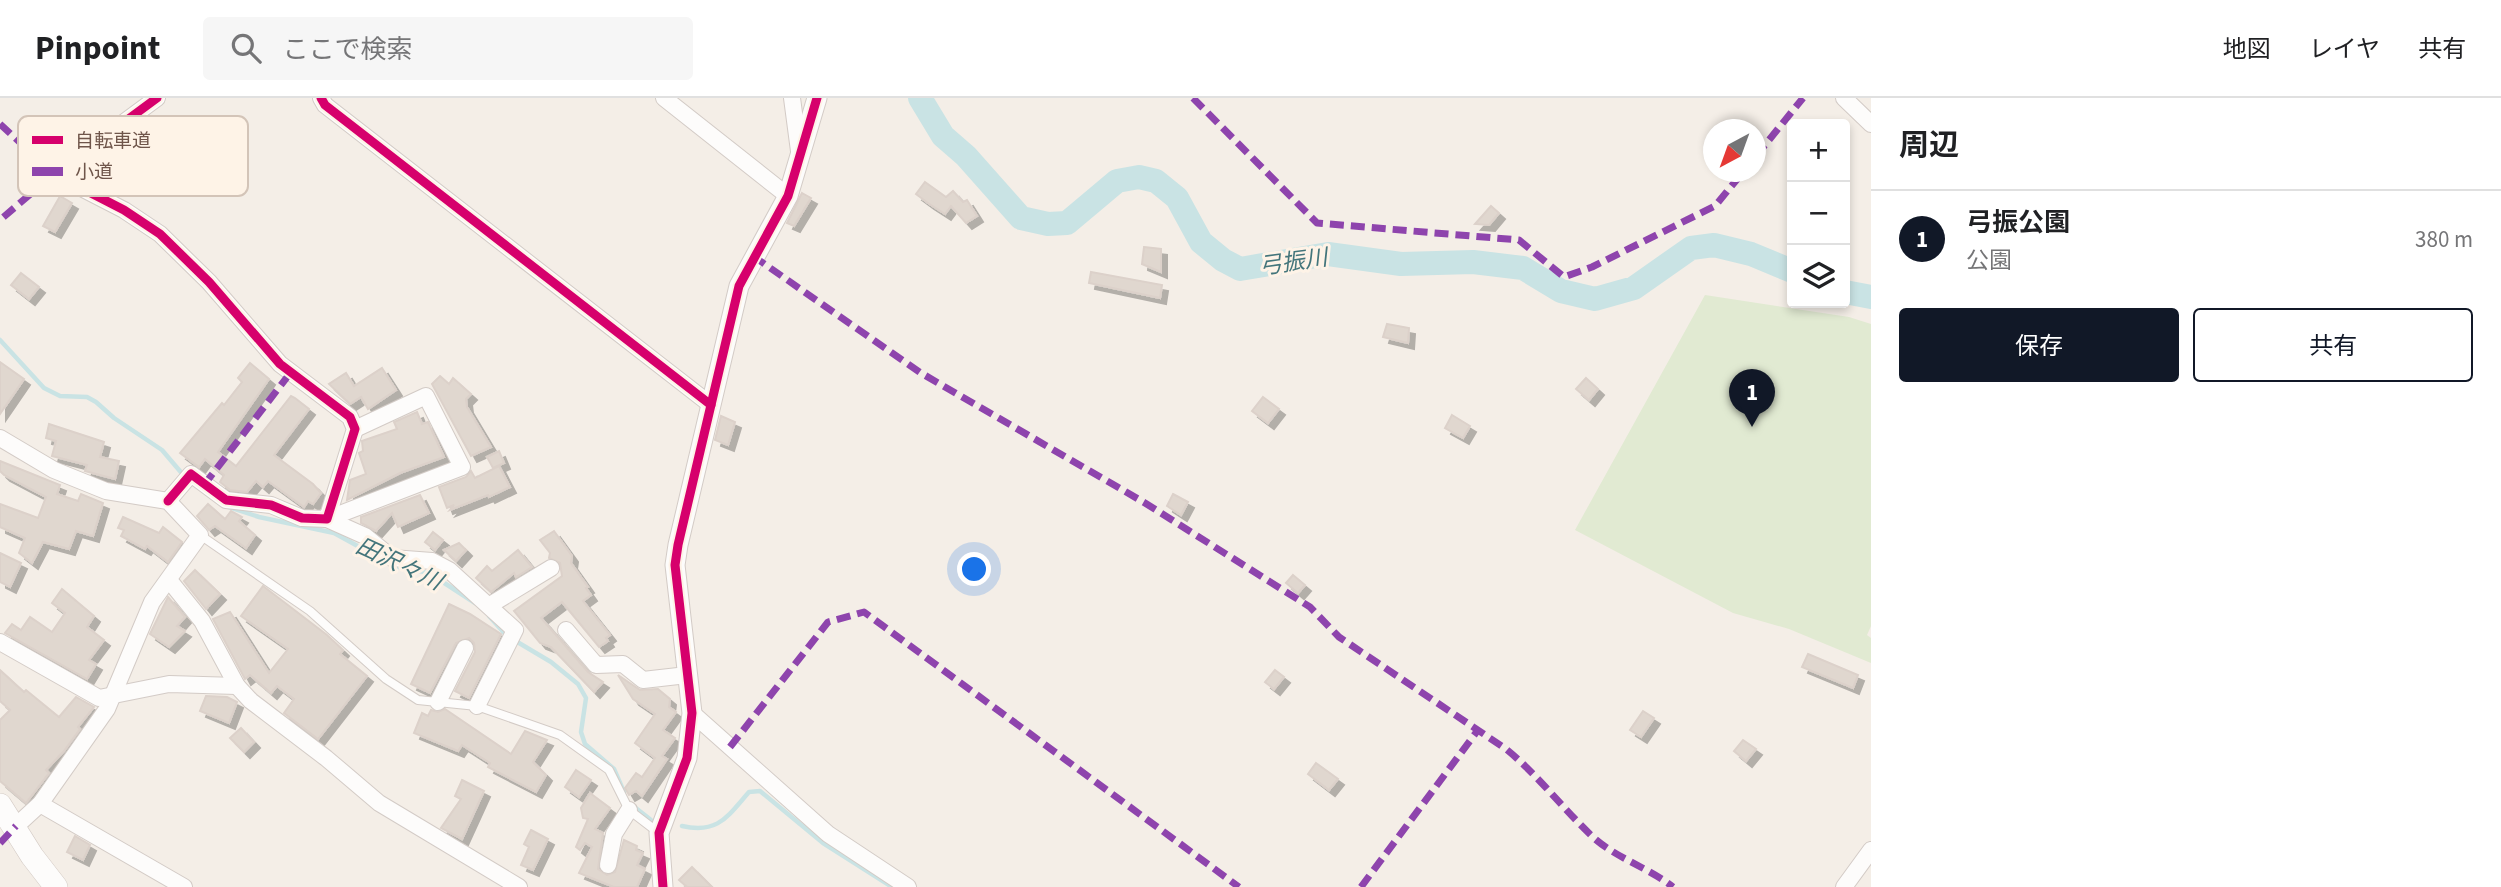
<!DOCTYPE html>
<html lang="ja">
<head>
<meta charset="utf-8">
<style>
	body { margin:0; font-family:"Source Sans 3","Noto Sans JP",sans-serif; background:#f6f6f6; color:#202124 }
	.controls { position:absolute; right:21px; top:21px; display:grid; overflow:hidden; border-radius:7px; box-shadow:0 4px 10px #0003 }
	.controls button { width:63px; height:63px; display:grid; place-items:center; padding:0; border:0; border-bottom:2px solid #e0e0e0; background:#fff; color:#202124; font:35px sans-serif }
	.compass { position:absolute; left:1703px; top:21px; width:63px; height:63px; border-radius:50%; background:#fff; box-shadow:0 4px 10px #0003; rotate:221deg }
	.you { position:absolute; left:975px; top:472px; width:24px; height:24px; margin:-18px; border:5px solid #fff; border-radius:50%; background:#1a73e8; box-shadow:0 0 0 10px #1a73e833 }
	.badge { display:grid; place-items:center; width:46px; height:46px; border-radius:50%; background:#111827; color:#fff; font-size:23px; font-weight:700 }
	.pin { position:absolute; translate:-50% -58px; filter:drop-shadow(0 2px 4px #0008) }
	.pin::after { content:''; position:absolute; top:37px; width:24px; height:21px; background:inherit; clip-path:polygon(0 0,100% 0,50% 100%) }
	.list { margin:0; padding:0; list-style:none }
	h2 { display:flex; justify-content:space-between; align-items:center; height:91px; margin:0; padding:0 28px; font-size:30px }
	h2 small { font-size:23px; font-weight:400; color:#757577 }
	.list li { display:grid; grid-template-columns:46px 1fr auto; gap:21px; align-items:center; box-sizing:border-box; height:98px; padding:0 28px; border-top:2px solid #e0e0e0 }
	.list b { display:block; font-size:26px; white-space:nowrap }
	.list p { margin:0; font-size:23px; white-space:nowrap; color:#757577 }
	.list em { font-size:23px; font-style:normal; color:#757577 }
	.actions { display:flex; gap:14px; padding:21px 28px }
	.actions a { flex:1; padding:16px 0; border:2px solid #111827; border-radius:7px; text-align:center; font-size:24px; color:#111827 }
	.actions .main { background:#111827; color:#fff }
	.icon { flex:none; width:38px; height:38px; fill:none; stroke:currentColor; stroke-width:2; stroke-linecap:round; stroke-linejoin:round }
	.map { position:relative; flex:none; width:1871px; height:789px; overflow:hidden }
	header { display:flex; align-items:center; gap:42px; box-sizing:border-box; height:98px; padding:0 35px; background:#fff; border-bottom:2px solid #e0e0e0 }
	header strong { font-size:33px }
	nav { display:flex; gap:38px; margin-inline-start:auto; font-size:24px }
	.search { width:490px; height:63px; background:#f6f6f6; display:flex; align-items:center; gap:18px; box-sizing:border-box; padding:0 24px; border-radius:7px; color:#757577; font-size:26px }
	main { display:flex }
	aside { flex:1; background:#fff }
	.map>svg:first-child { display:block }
	.green { fill:#e1ead2 }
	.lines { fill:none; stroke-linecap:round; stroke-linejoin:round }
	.stream { stroke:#c9e3e4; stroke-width:4.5 }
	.river { stroke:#c9e3e4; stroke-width:24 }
	.building { fill:#e0d7cf; stroke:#dcd1ca; stroke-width:2; filter:url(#shadow) }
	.service-casing { stroke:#d3cbc6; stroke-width:10 }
	.minor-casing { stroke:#d3cbc6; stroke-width:18 }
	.tertiary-casing { stroke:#d3cbc6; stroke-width:21 }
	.secondary-casing { stroke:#d3cac4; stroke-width:24 }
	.service { stroke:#fdfcfb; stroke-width:8 }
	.minor { stroke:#fdfcfb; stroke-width:16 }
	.tertiary { stroke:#fdfcfb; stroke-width:19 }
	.secondary { stroke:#fdfcfb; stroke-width:23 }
	.quiet { stroke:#8e44ad; stroke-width:7; stroke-dasharray:14 7; stroke-linecap:butt }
	.cycleway-casing { stroke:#fef3e7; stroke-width:13 }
	.cycleway { stroke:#d6006c; stroke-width:9 }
	.labels { text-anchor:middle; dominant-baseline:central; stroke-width:6; stroke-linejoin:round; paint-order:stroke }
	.water-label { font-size:23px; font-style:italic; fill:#43757b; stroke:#fef3e7 }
	.key { fill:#fef3e7; stroke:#d3c4b8; stroke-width:2 }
	.key-label { font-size:19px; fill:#6f554a }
</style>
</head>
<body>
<header>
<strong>Pinpoint</strong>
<div class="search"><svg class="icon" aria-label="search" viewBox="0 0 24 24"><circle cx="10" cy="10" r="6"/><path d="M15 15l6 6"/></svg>ここで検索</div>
<nav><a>地図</a><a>レイヤ</a><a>共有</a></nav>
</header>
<main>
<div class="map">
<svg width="1871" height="789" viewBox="0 0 1871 789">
	<defs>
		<filter id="shadow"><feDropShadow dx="6" dy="6" stdDeviation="0" flood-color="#0004"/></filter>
	</defs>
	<rect width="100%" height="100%" fill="#f4eee7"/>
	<polygon class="green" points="1705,197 1849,219 1871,226 1871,528 1867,537 1871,540 1871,565 1789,531 1733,515 1575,432"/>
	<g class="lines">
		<g class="stream">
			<polyline points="0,242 44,290 60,298 87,299 96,304 114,320 162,352 185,379"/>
			<polyline points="226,408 259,419 334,435 394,468 429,475 475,505"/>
			<polyline points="489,518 506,537"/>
			<polyline points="514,542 551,564 578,586 586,600 581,634 585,646 614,671 624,694"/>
			<polyline points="632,707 651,722"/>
			<path d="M682 728C718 736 727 719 749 694L760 693 823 745 892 789"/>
		</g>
		<g class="river">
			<polyline points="920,0 943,38 966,58 1021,120 1048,126 1067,125 1117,83 1139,79 1156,83 1177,100 1201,144 1223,162 1240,171 1328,156 1401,166 1473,164 1523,170 1561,193 1595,201 1634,190 1691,150 1714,147 1751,156 1792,173"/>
			<polyline points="1845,194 1871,199"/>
		</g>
	</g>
	<g class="building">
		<polygon points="925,84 946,99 953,93 963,104 967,102 977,118 966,125 951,108 945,116 928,105 916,96"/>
		<polygon points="802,95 811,100 794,128 787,125"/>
		<polygon points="60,98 72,105 55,134 43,128"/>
		<polygon points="1491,108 1499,115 1489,127 1475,126"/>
		<polygon points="1144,149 1161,151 1161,174 1142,166"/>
		<polygon points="1091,174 1162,187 1160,200 1089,185"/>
		<polygon points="21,175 39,189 29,201 11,187"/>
		<polygon points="1387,226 1409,230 1408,245 1383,239"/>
		<polygon points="0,264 24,281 0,316"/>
		<polygon points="250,265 269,281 218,354 236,368 291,298 295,300 309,311 274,357 313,386 321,395 313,406 308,403 304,409 268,383 263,389 256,383 247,394 230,392 220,384 224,377 205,361 199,369 180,355 222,305 224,307 242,284 238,280"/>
		<polygon points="382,270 396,292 368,311 361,299 350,306 329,286 346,275 354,288"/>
		<polygon points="440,278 449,286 453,280 471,296 466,301 467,309 491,349 471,358 432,286"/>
		<polygon points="1586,280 1598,291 1589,302 1576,291"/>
		<polygon points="1263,299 1279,311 1268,325 1252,313"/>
		<polygon points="417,314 422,326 428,324 444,359 400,375 347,402 350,382 366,376 359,355 363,353 362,343 397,331 394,324"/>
		<polygon points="1452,317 1470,328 1463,340 1445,330"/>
		<polygon points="721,318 735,324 728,347 715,342"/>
		<polygon points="49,326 104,344 100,359 119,363 115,381 85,373 87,367 52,358 56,343 46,340"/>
		<polygon points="499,353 504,365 493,370 487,359"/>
		<polygon points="0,363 60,387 57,396 78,403 81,396 103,405 93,438 76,433 69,451 43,444 32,465 19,455 25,440 0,429 0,406 38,420 46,399 4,377 0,373"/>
		<polygon points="499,368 510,389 489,399 488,397 450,412 454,407 447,410 439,389 466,379 471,373 475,380"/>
		<polygon points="1173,396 1188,404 1181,417 1167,408"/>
		<polygon points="420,397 429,415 398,429 392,415 376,433 361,425 361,419"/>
		<polygon points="208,406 225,421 231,413 242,419 239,423 255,437 246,450 215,428 209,432 197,418"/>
		<polygon points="123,419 159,435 163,429 182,444 168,464 147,448 145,451 121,438 124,432 118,430"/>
		<polygon points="554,433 572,458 571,465 588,489 586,490 591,497 583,503 610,537 606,540 608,543 599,549 562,504 541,520 588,574 603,584 594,594 551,549 540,545 514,513 562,478 560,465 549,460 550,455 540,442"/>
		<polygon points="433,434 443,442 435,452 425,444"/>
		<polygon points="459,445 466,452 456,463 444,452"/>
		<polygon points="518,452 532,469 516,479 514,475 491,494 476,480 487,468 492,473"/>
		<polygon points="0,455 21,465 10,489 0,484"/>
		<polygon points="195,472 220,496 206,511 184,483"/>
		<polygon points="1293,477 1305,487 1298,495 1286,485"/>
		<polygon points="263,488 327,537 343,552 340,556 367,578 318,641 284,615 294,601 277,588 271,595 250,577 245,581 213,521 230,514 269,575 288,551 241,518"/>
		<polygon points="62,491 94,518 87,529 104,542 89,562 96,566 87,581 5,535 12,526 21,532 30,519 52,534 65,515 52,505"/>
		<polygon points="168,499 185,519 177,528 185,533 169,549 150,536"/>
		<polygon points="449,506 470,516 501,536 469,600 455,593 475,554 474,545 469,540 456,545 430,595 411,586"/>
		<polygon points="1808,556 1858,577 1853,590 1802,569"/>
		<polygon points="0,572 24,594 26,592 59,619 76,599 94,609 78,629 80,631 64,653 46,672 49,675 26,705 0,683 0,622 10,612 0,603"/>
		<polygon points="1275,572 1284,579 1274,591 1265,584"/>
		<polygon points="618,577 640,592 658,591 670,601 669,609 676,614 663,632 675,640 662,658 667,661 642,698 636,693 629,697 625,690 636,675 642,679 655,660 635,645 655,616 633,601"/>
		<polygon points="206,598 227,599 237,604 229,625 200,613"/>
		<polygon points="445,611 511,656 525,633 547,642 533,664 546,677 536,694 488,669 490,665 462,647 458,653 414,635 422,615 428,618 431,612 438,614"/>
		<polygon points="1643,613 1654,620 1641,639 1630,632"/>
		<polygon points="241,630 254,644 244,654 230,640"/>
		<polygon points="1743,642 1756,651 1746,663 1734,653"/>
		<polygon points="1316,665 1338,681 1329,692 1308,676"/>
		<polygon points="576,672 591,682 579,699 565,689"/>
		<polygon points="462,682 484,693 462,741 441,730 461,701 455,698"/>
		<polygon points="590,695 610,710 595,731 603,735 598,771 607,777 615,774 624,742 637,748 636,752 643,755 637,767 645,771 637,789 614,789 579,775 592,749 585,745 580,752 576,749 588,721 583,720 581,710"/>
		<polygon points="531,732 548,741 533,772 521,767 529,749 524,746"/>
		<polygon points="75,738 90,747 83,762 67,754"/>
		<polygon points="692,769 712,789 687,789 679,782"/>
	</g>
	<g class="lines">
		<g class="service-casing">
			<polyline id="service" points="200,437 310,513 386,581 418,602 477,608 560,637 609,672 629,712 659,735"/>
		</g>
		<g class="minor-casing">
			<g id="minor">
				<polyline points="157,0 54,76 124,112 160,136 209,184 280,266 350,319 355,331 327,421 302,420 271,407 226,402 191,376 168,403"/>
				<polyline points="321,0 325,7 711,307"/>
				<polyline points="664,0 788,98"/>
				<polyline points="792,0 799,53"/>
				<polyline points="1844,0 1871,26"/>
				<polyline points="0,340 54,372 106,393 168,403 200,437 152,504 107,611 40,706 16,728"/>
				<polyline points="327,421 365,438 392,460 432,463 449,472 515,532 477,608"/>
				<polyline points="327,421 462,369 426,298 355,331"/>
				<polyline points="169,482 202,523 237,588 251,603 326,660 379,705 519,789"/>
				<polyline points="490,507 551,470"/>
				<polyline points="566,532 596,567 623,566 643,582 687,577"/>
				<polyline points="0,544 99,600 169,586 237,588"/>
				<polyline points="438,604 465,550"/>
				<polyline points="692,615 828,736 908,789"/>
				<polyline points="40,706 184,789"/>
				<polyline points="608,767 614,736 629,712"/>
				<polyline points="1844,789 1871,752"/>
			</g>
		</g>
		<g class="tertiary-casing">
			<polyline id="tertiary" points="663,789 659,735 687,660 692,615 675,467 678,447 739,188 788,98 817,0"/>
		</g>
		<g class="secondary-casing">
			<polyline id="secondary" points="0,707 32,758 56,789"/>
		</g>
		<use href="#service" class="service"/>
		<use href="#minor" class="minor"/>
		<use href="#tertiary" class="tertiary"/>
		<use href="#secondary" class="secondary"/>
		<g class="quiet">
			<polyline points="1193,0 1317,125 1519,142 1564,179 1592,169 1715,108 1743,74"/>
			<polyline points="0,26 54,76 0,122"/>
			<polyline points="1756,58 1803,0"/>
			<path d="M753 158 921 275 1145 405 1310 509 1339 539 1506 651C1538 677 1563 711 1594 740 1618 761 1649 770 1673 789"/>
			<polyline points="204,387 291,274"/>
			<polyline points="730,649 828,524 864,514 1239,789"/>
			<polyline points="0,745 16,728"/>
			<polyline points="1361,789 1478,632"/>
		</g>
		<g class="cycleway-casing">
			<g id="cycleway">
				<polyline points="157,0 54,76 124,112 160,136 209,184 280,266 350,319 355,331 327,421 302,420 271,407 226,402 191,376 168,403"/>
				<polyline points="321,0 325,7 711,307"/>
				<polyline points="663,789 659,735 687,660 692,615 675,467 678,447 739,188 788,98 817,0"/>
			</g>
		</g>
		<use href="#cycleway" class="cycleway"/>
	</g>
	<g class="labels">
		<g class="water-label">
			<text transform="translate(1293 164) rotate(-8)">弓振川</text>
			<text transform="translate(399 466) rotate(25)">田沢々川</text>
		</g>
	</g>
	<rect x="18" y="18" width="230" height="80" rx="10" class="key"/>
	<rect x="32" y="38" width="31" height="8" fill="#d6006c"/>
	<rect x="32" y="69" width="31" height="9" fill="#8e44ad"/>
	<g class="key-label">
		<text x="75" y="49">自転車道</text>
		<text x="75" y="80">小道</text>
	</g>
</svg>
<div class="controls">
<button>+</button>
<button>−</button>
<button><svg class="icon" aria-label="layers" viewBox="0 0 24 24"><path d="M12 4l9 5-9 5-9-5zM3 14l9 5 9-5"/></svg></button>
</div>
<svg class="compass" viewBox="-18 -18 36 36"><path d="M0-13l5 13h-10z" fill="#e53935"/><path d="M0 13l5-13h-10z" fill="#757577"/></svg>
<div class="you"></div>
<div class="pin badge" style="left:1752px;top:329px">1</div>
</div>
<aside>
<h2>周辺<small></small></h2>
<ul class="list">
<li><span class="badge">1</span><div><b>弓振公園</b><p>公園</p></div><em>380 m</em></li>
</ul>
<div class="actions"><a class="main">保存</a><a>共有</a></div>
</aside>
</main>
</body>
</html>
